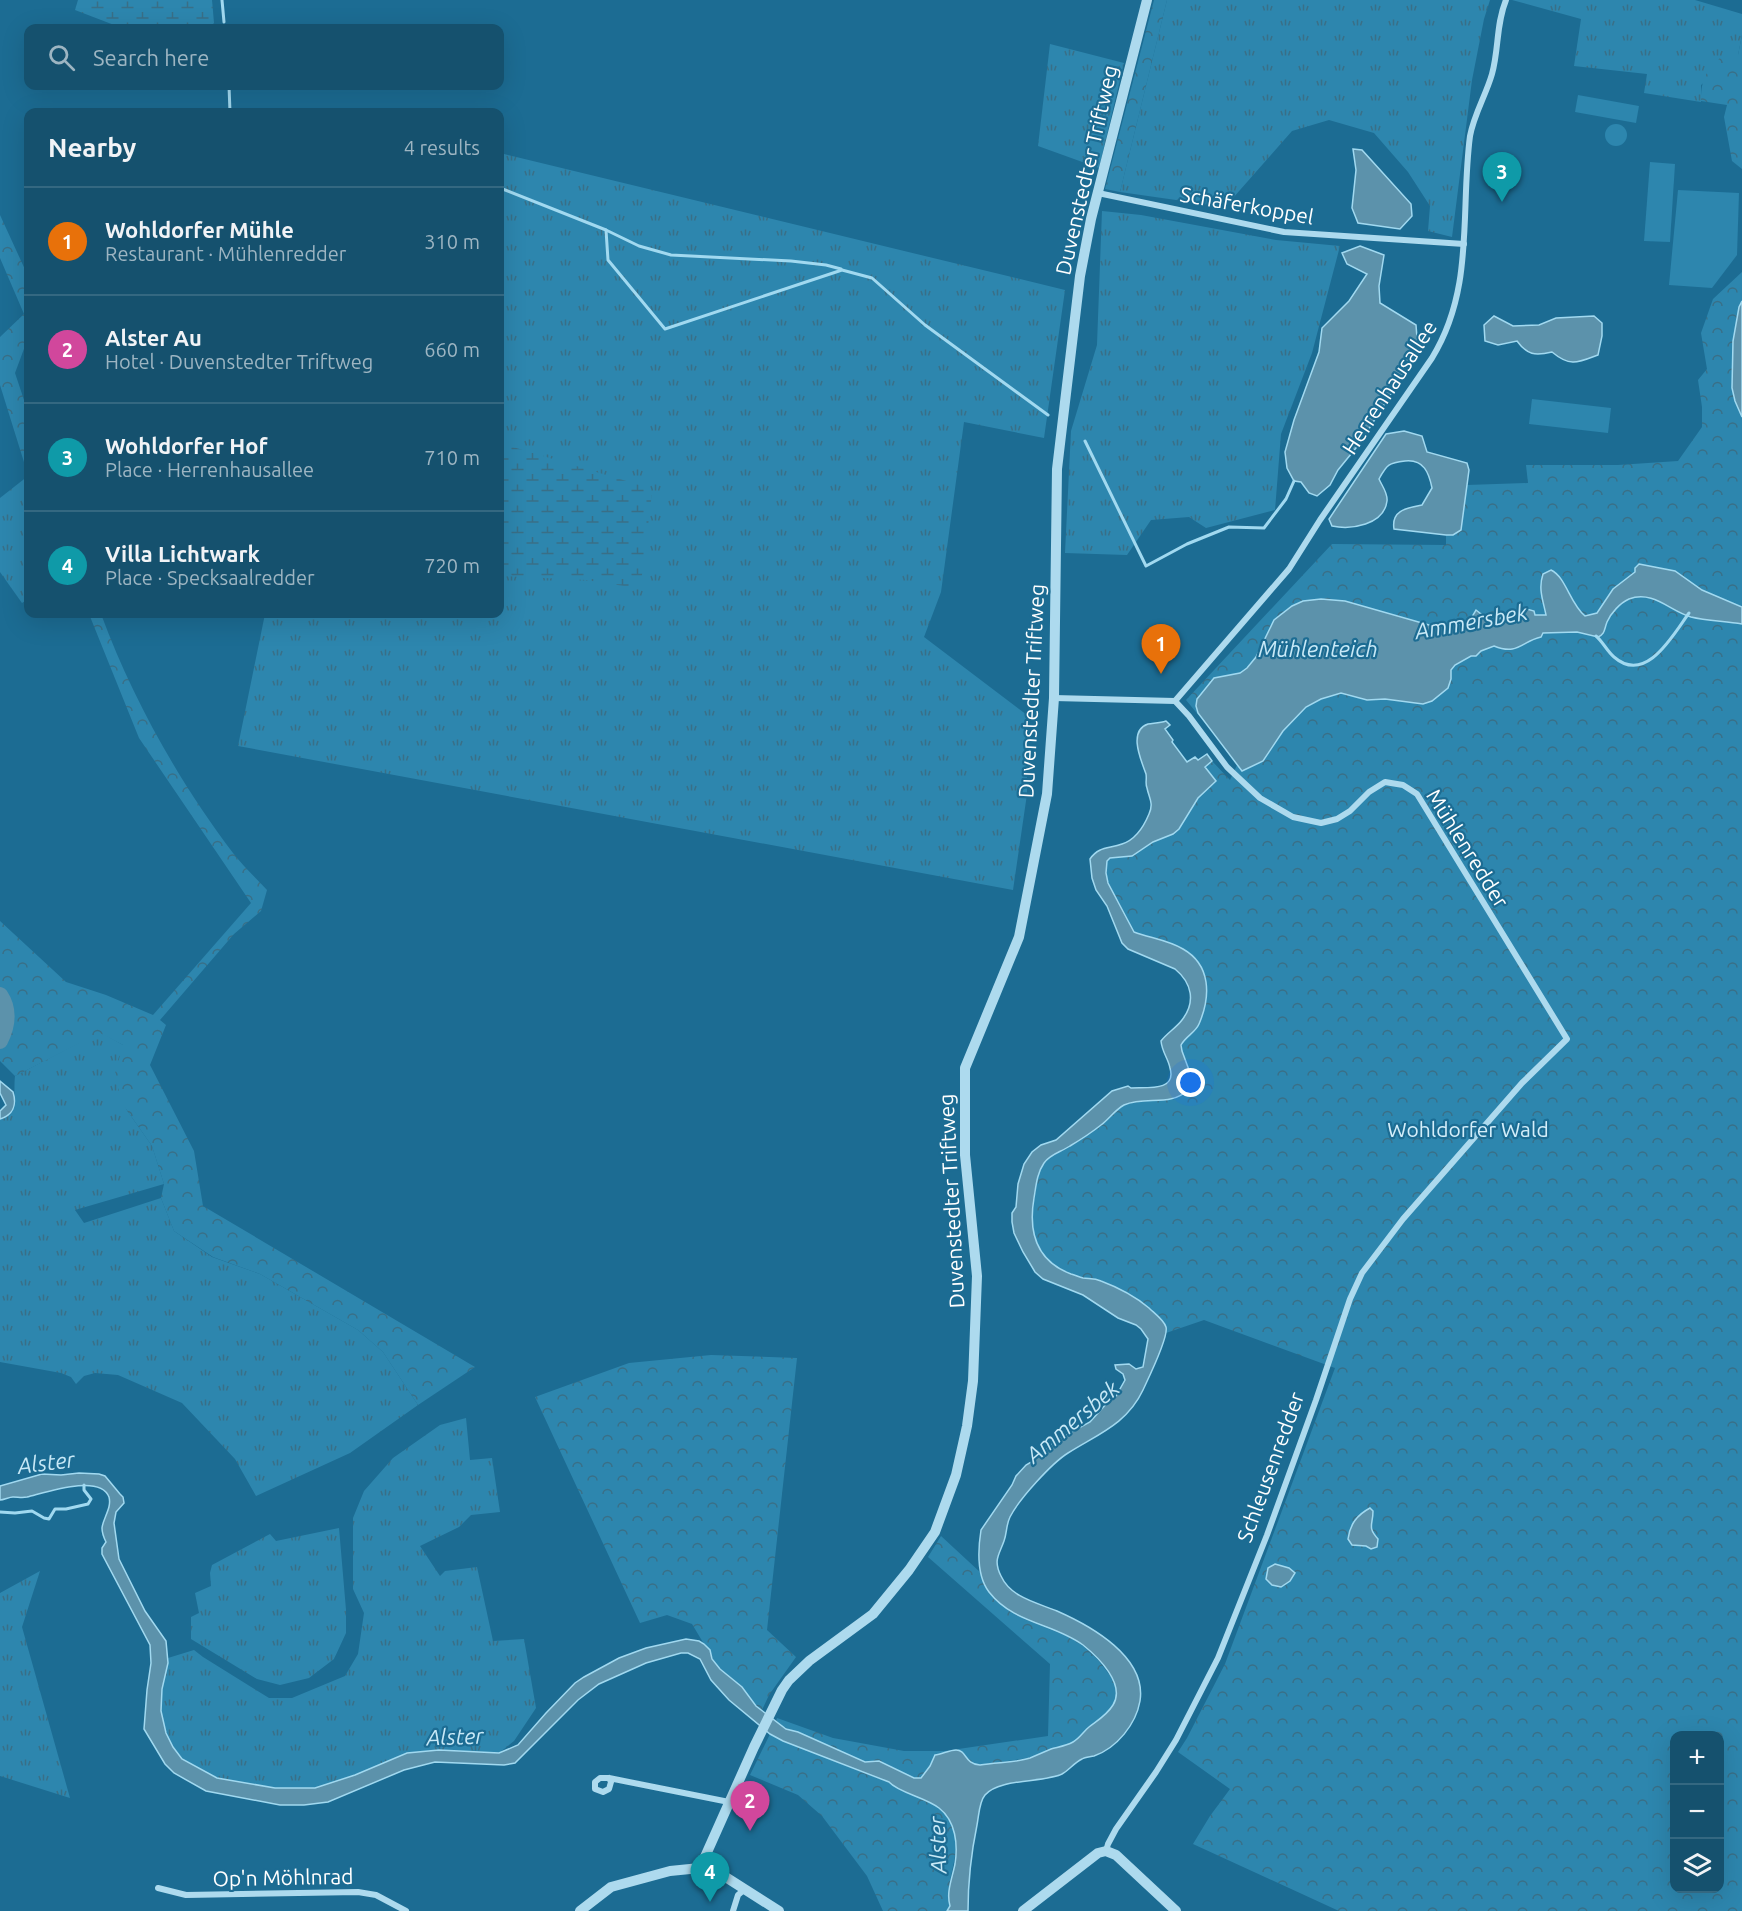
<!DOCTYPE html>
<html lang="en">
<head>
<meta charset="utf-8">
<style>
	body { margin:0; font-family:Ubuntu,sans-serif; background:#225b76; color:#f1f3f6 }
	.controls { position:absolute; right:18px; bottom:18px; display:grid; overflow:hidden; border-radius:12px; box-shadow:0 6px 24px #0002 }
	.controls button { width:54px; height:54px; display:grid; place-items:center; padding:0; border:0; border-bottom:2px solid #346881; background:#15516e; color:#f1f3f6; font:30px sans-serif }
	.you { position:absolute; left:1191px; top:1083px; width:21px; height:21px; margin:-15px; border:4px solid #fff; border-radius:50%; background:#1a73e8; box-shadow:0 0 0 9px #1a73e833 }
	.badge { display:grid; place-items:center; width:39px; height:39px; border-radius:50%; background:#eead8d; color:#fff; font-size:20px; font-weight:700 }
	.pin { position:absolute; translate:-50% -50px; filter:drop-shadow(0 2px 3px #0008) }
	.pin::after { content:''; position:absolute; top:32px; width:21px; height:18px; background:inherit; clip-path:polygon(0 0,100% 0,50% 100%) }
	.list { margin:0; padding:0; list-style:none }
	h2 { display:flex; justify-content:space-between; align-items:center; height:78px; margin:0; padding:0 24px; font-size:26px }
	h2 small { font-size:20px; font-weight:400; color:#9db5c2 }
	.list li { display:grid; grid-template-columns:39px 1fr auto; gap:18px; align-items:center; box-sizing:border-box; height:108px; padding:0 24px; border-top:2px solid #346881 }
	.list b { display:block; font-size:22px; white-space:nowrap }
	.list p { margin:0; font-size:20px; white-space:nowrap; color:#9db5c2 }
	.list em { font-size:20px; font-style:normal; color:#9db5c2 }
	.icon { flex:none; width:33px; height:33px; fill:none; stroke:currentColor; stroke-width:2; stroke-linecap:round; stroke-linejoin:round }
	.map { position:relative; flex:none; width:1742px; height:1911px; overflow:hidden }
	.search { position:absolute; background:#15516e; box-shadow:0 6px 24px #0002; left:24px; top:24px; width:480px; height:66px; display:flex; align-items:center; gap:15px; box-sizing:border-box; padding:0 21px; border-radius:12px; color:#9db5c2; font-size:22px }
	.panel { position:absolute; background:#15516e; box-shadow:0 6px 24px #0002; left:24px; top:108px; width:480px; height:510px; border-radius:12px }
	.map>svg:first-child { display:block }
	.grass { fill:url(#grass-tufts) }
	.forest { fill:url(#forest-crowns); fill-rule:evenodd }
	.wetland { fill:url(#wetland-marsh) }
	.pitch { fill:#2d86ae }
	.water { fill:#5c92ab; stroke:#a1d9f0; stroke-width:1.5 }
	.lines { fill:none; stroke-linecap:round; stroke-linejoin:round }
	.stream { stroke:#a1d9f0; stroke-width:3 }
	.river { stroke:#5c92ab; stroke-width:16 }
	.minor { stroke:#addaee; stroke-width:6 }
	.tertiary { stroke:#addaee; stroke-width:10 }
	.labels { text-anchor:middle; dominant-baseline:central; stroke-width:4.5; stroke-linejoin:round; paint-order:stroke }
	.street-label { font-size:21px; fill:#fff; stroke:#1c6c93 }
	.park-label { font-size:21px; fill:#d4eefa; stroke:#1c6c93 }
	.water-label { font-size:22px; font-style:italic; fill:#c8e9f7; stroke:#1c6c93 }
</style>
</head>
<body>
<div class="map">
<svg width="1742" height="1911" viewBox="0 0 1742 1911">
	<defs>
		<pattern id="grass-tufts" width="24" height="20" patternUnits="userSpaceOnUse" patternTransform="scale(1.5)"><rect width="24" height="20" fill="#2d86ae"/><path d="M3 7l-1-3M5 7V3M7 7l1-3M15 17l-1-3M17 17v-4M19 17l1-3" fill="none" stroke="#396f87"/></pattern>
		<pattern id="forest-crowns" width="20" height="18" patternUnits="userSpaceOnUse" patternTransform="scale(1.5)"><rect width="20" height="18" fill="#2d86ae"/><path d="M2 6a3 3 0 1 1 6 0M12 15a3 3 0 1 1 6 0" fill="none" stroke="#396f87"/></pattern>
		<pattern id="wetland-marsh" width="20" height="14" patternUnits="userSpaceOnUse" patternTransform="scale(1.5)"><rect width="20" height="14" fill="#2d86ae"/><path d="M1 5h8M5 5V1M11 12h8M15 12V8" fill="none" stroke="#396f87"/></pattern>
	</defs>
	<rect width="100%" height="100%" fill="#1c6c93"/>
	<g class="grass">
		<polygon points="1167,0 1490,0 1484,19 1472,80 1452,237 1428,231 1430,206 1408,172 1374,133 1329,120 1292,131 1225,207 1120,192"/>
		<polygon points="1512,0 1695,0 1742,14 1742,35 1738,55 1701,85 1701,102 1644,93 1647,74 1574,66 1581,19"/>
		<polygon points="1050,44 1124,63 1099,168 1038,146"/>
		<polygon points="500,153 1065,290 1044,438 964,422 941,592 924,637 1027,715 1027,794 1013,890 238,746 265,614 500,614"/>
		<polygon points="1102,211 1141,215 1276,240 1340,246 1312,353 1281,434 1275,510 1206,528 1189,517 1151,520 1127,555 1065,553 1071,431 1097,345"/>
		<polygon points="28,476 28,599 22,603 0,572 0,498"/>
		<path d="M100 1032 123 1045 126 1109 152 1146 164 1184 75 1210 84 1223 161 1198 174 1231 212 1257 260 1274 358 1330 383 1352 418 1405 350 1453 256 1496 235 1459 182 1403 118 1375 95 1373 84 1376 76 1384 71 1377 61 1373 0 1362V1119C19 1113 13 1093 15 1076Z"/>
		<polygon points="466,1418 470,1460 492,1458 500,1512 471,1515 459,1527 420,1546 440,1576 445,1571 477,1567 493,1641 524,1639 536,1708 514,1741 499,1753 439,1750 315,1788 275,1788 217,1778 182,1759 168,1739 161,1717 162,1689 168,1658 194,1650 203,1657 269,1698 292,1698 345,1676 358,1654 364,1613 353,1589 353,1518 364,1491 393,1458 440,1425"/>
		<polygon points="339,1528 346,1610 346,1633 334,1659 309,1678 280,1685 257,1679 191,1639 191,1617 199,1613 195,1593 211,1586 210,1573 212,1565 270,1534 276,1541"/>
		<polygon points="40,1571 22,1627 70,1798 0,1776 0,1593"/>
	</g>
	<g class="forest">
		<polygon points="1154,0 1167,0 1120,192 1105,189"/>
		<path d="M1742 35V169L1732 161 1724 117 1727 105 1701 101C1701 77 1707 70 1724 54L1738 55Z"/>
		<polygon points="0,215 28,276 28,338 15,373 28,412 28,475 0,385 0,337 24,314 0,258"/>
		<path d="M1742 272V1911H1339L1193 1844 1210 1816 1230 1789 1178 1752 1187 1738 1225 1664 1335 1368 1204 1320 1166 1333C1166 1313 1115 1284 1096 1279 1092 1278 1087 1279 1083 1278 1070 1276 1055 1268 1047 1259 1029 1240 1031 1213 1036 1189 1037 1179 1039 1168 1047 1160 1051 1155 1057 1154 1062 1151 1075 1144 1089 1135 1101 1125 1109 1119 1116 1109 1125 1105 1141 1098 1159 1103 1175 1099L1188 1065 1182 1051 1181 1044 1191 1034 1202 1011 1207 989 1166 942 1134 932 1131 928C1126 912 1116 899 1109 885 1105 875 1108 866 1104 857L1143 848 1153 841 1168 836 1179 828 1187 812 1204 791V767L1212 761 1230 780 1238 763 1186 700 1332 544 1446 545V535H1451L1467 485 1528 483 1526 465H1618L1678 461 1702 427V407L1698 380 1707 369 1701 333 1713 299ZM1674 1736H1720V1888H1674Z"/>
		<path d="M89 614H101C132 698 179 782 233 853 243 866 256 878 267 890L261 911 234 934 160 1020 166 1025 150 1065 194 1151 203 1206 475 1367 418 1405 383 1352 358 1330 260 1274 213 1257 174 1231 161 1198 164 1184 152 1146 126 1109 114 1077 123 1045 100 1033 15 1076 0 1061V921L66 982 106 995 153 1015 251 903 139 738Z"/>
		<polygon points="711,1355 797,1358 767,1630 796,1657 769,1695 762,1710 750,1700 742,1687 714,1663 710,1650 704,1644 692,1624 667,1615 640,1623 535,1397 629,1363"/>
		<polygon points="941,1536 981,1573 987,1589 997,1601 1009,1610 1024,1619 1069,1637 1083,1646 1098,1660 1115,1682 1116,1695 1114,1704 1104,1716 1089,1727 1074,1742 1028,1758 980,1765 973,1765 968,1761 966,1756 957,1750 935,1756 930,1766 921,1778 914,1778 879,1761 865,1762 782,1726 776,1721 777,1718 833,1738 904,1751 945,1751 1048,1736 1050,1664 928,1557"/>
		<path d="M770 1734 783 1741C809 1750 833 1761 859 1771 885 1781 916 1791 938 1807 947 1813 953 1824 955 1834 960 1859 944 1883 950 1906L947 1911H883L867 1876 822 1816 798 1795 750 1775Z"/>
	</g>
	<g class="wetland">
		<polygon points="78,0 212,0 214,23 209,28 122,28 75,10"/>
		<polygon points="500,443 643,486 652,493 642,575 638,585 630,587 586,580 500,576"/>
	</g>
	<g class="pitch">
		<polygon points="1578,95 1639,106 1636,123 1575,112"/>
		<circle cx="1616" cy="135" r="11"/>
		<polygon points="1650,162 1675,164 1670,242 1644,241"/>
		<polygon points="1678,190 1739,193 1737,255 1712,288 1669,285"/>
		<polygon points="1532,399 1611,408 1608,433 1529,424"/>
	</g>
	<g class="water">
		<polygon points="1353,149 1362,150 1411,204 1412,216 1400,229 1358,223 1352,208 1356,170"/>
		<polygon points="1360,246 1384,255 1379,286 1380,303 1416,325 1418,351 1360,443 1338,470 1330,485 1317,496 1309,493 1301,482 1294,481 1287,468 1285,452 1294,420 1319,352 1322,328 1349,301 1367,274 1347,264 1342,253"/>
		<polygon points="1742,301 1742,417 1735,401 1732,388 1733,341 1739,307"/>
		<path d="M1494 316 1513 326 1539 325 1556 318 1594 316 1602 323V336L1598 355C1577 363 1570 367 1552 352 1535 356 1527 355 1517 341L1498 345 1485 341 1484 325Z"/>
		<path d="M1404 431 1422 436 1427 452 1467 463 1469 470 1461 530 1453 535H1446L1394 529C1391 510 1407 508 1422 505L1432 488C1429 473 1424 459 1405 461 1389 463 1387 464 1379 479 1382 486 1388 493 1387 501 1384 525 1351 530 1332 526L1329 519 1386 434Z"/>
		<path d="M1639 564 1675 571 1702 590 1742 607V624C1725 621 1707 621 1691 617 1670 611 1653 590 1629 599 1620 603 1611 613 1607 622 1604 630 1605 634 1598 637L1577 632 1543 633 1541 637C1522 641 1518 656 1494 646L1481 651 1476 656H1471L1455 665 1451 670V679L1448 688 1432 701 1423 704 1385 699 1367 700 1341 693 1321 699 1306 707 1283 731 1263 761 1242 771 1198 713 1196 706 1197 699 1214 678 1240 673 1247 668 1256 657 1274 620 1292 606 1303 601 1321 599 1345 601 1429 625 1464 624 1469 622 1476 610 1485 617 1494 621 1523 608 1534 611 1535 615H1546C1543 600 1538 589 1543 574L1551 570C1566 577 1570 604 1585 616L1597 613 1613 589 1635 572V568Z"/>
		<path d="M1166 721 1170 725 1165 729 1173 740 1172 742 1187 762 1195 757 1198 760 1207 754 1212 761 1205 767 1216 781 1198 798 1179 829 1173 834 1153 842 1132 856 1110 858 1107 861 1106 873 1108 883 1134 932C1150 938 1168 940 1183 949 1211 965 1211 996 1199 1024 1195 1033 1186 1036 1181 1045L1182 1051 1189 1070V1089C1170 1108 1147 1095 1124 1105 1115 1110 1109 1119 1101 1125 1091 1133 1080 1140 1070 1146 1061 1152 1050 1154 1044 1163 1037 1173 1036 1186 1034 1198 1028 1233 1037 1261 1071 1274 1075 1275 1079 1277 1083 1278 1089 1279 1094 1278 1101 1281 1117 1287 1136 1297 1149 1308 1154 1313 1164 1320 1166 1327 1169 1337 1148 1379 1143 1390 1127 1424 1098 1434 1068 1453 1052 1463 1019 1499 1010 1517 1006 1525 1007 1533 1004 1541 999 1555 993 1560 1001 1576 1011 1598 1038 1603 1057 1611 1091 1626 1147 1657 1140 1701 1136 1724 1117 1748 1094 1756 1090 1757 1085 1757 1082 1759 1074 1763 1069 1770 1062 1774 1044 1783 999 1778 985 1795 979 1802 979 1815 977 1825 971 1854 968 1881 968 1911H947L950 1906C946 1892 952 1879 955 1864 958 1845 956 1821 939 1808 925 1797 899 1793 889 1782L783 1741 770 1734 729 1700 711 1680 700 1659 688 1653H681L646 1663 599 1684 578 1700 515 1763 504 1765 435 1762 404 1770 328 1802 304 1805H280L206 1791 174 1773 165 1764 144 1729 147 1690 151 1663 150 1645 102 1554V1548L106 1542C104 1538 102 1533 102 1528 103 1518 112 1508 109 1497 100 1473 44 1493 27 1497 22 1498 18 1497 13 1497 9 1497 4 1500 0 1500V1486L42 1474 61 1475 79 1473 99 1474 105 1476 120 1494 123 1497 124 1503 116 1512 114 1523 119 1559 145 1611 166 1641 168 1663 162 1689 161 1711 166 1733 173 1747 182 1759 217 1778 275 1788H315L355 1775 407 1753 439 1750 499 1753 518 1745 546 1713 575 1683 584 1677 619 1658 646 1648 686 1639 699 1641 704 1644 710 1650 712 1659 720 1669 742 1687 756 1706 786 1729 798 1732 865 1762 879 1761 914 1778H921L930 1766 935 1755C942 1754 950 1750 956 1750 967 1750 964 1764 980 1765 996 1762 1015 1763 1030 1758 1037 1755 1044 1752 1051 1749 1058 1747 1066 1746 1073 1742 1079 1739 1084 1731 1089 1727 1098 1720 1107 1715 1113 1705 1126 1684 1098 1657 1083 1645 1053 1623 1014 1624 989 1592 976 1575 978 1549 981 1530L1012 1485 1016 1476 1026 1465 1033 1461 1055 1441 1090 1422 1107 1403 1116 1396 1125 1380 1123 1374 1116 1369 1115 1365 1129 1364 1136 1369 1143 1367 1148 1339 1141 1329 1136 1325 1118 1318 1083 1295 1043 1279 1035 1272 1023 1252 1014 1233 1012 1222V1213L1016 1207 1018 1184 1024 1164 1032 1152 1041 1145 1056 1140 1112 1091 1128 1086 1131 1088C1146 1087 1177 1092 1170 1068 1168 1058 1162 1052 1161 1041 1167 1033 1176 1028 1182 1020 1196 1002 1192 983 1175 969L1128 949 1122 943 1107 906 1096 890 1092 878 1090 859C1099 846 1109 849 1122 844 1135 840 1144 826 1149 814 1154 803 1149 798 1147 788 1145 784 1147 779 1146 774 1142 762 1127 731 1148 724 1154 723 1160 723 1166 721Z"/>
		<path d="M0 1081 13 1092C17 1105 13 1115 0 1119V1111L6 1105 0 1093Z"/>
		<path d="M1370 1508 1373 1511C1373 1525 1367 1527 1378 1539L1377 1547 1371 1549 1366 1546 1352 1545 1348 1539C1350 1524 1357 1515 1370 1508Z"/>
		<polygon points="1275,1564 1289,1568 1295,1573 1290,1581 1281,1587 1272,1585 1266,1579 1268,1568"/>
	</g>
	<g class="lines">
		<g class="stream">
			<polyline points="222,0 224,22"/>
			<polyline points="229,86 230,112"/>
			<polyline points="500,188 606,230 608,260 665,329 842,270 872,278 925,325 1048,415"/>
			<polyline points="606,230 639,246 671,255 791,261 826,265 841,269"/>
			<polyline points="1085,441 1146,566 1187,544 1229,527 1264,528 1286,499 1294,481"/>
			<path d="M1596 636C1603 642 1607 651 1614 657 1646 685 1673 635 1689 613"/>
			<polyline points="0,1512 15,1513 32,1511 44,1518 49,1519 55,1509 66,1509 88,1504 91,1499 84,1490 84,1485"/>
		</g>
		<path class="river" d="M0 995C10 1010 8 1025 0 1041"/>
		<g class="minor">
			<polyline points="1098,193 1284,232 1464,244"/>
			<polyline points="1054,698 1175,701 1189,716 1227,767 1260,798 1293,817 1321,823 1337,819 1350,811 1369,792 1385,782 1403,785 1417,794 1567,1039 1522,1083 1403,1219 1362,1273 1350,1299 1316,1400 1267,1535 1218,1658 1176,1740 1156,1772 1116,1829 1108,1844 1106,1851"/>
			<path d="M1175 701 1289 569 1320 520 1432 358C1475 288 1460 212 1470 136 1474 114 1486 95 1492 74 1499 49 1496 24 1506 0"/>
			<polyline points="609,1778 611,1782 609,1789 603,1792 595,1789 595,1782 600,1778 609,1778 729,1802"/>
			<polyline points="158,1888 186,1895 358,1892 376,1895 406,1911"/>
			<polyline points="733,1911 738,1895 745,1889"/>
		</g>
		<g class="tertiary">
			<polyline points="700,1868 754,1747 782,1690 789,1680 809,1661 873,1614 909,1570 935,1532 956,1475 967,1426 973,1381 977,1276 965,1155 965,1068 1019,937 1047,794 1054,698 1057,469 1080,276 1091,219 1147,0"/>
			<polyline points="580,1911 611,1887 670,1871 700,1868 724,1876 779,1911"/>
			<polyline points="1023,1911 1098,1853 1106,1851 1116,1855 1176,1911"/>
		</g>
	</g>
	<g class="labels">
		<g class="street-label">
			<text transform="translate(1086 170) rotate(-77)">Duvenstedter Triftweg</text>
			<text transform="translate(1247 205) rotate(10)">Schäferkoppel</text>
			<text transform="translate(1389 387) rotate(-57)">Herrenhausallee</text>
			<text transform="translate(1031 691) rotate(-87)">Duvenstedter Triftweg</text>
			<text transform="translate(1468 848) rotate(58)">Mühlenredder</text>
			<text transform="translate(951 1201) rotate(-93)">Duvenstedter Triftweg</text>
			<text transform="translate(1270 1467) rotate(-70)">Schleusenredder</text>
			<text transform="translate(283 1877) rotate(-1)">Op'n Möhlnrad</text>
		</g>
		<g class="park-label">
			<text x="1468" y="1129">Wohldorfer Wald</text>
		</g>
		<g class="water-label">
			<text transform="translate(1471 621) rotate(-10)">Ammersbek</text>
			<text x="1318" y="648">Mühlenteich</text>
			<text transform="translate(1072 1421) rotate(-40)">Ammersbek</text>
			<text transform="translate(46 1462) rotate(-7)">Alster</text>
			<text transform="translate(455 1736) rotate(-2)">Alster</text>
			<text transform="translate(937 1845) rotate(-92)">Alster</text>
		</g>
	</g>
</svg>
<div class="controls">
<button>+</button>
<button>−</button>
<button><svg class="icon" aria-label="layers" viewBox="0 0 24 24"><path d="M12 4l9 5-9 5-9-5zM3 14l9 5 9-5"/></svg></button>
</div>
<div class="you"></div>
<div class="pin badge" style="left:1161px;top:674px;background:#e8710a">1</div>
<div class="pin badge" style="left:750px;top:1831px;background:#d1479c">2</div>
<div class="pin badge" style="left:1502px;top:202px;background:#0f9aa8">3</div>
<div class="pin badge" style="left:710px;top:1902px;background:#0f9aa8">4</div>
<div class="search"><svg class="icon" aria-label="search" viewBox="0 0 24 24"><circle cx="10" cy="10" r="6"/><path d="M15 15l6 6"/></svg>Search here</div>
<section class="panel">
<h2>Nearby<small>4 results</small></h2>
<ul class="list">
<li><span class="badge" style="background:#e8710a">1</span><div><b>Wohldorfer Mühle</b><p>Restaurant · Mühlenredder</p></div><em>310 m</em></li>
<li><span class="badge" style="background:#d1479c">2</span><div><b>Alster Au</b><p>Hotel · Duvenstedter Triftweg</p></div><em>660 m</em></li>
<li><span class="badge" style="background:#0f9aa8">3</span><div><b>Wohldorfer Hof</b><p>Place · Herrenhausallee</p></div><em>710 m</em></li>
<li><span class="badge" style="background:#0f9aa8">4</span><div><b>Villa Lichtwark</b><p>Place · Specksaalredder</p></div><em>720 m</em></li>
</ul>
</section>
</div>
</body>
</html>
